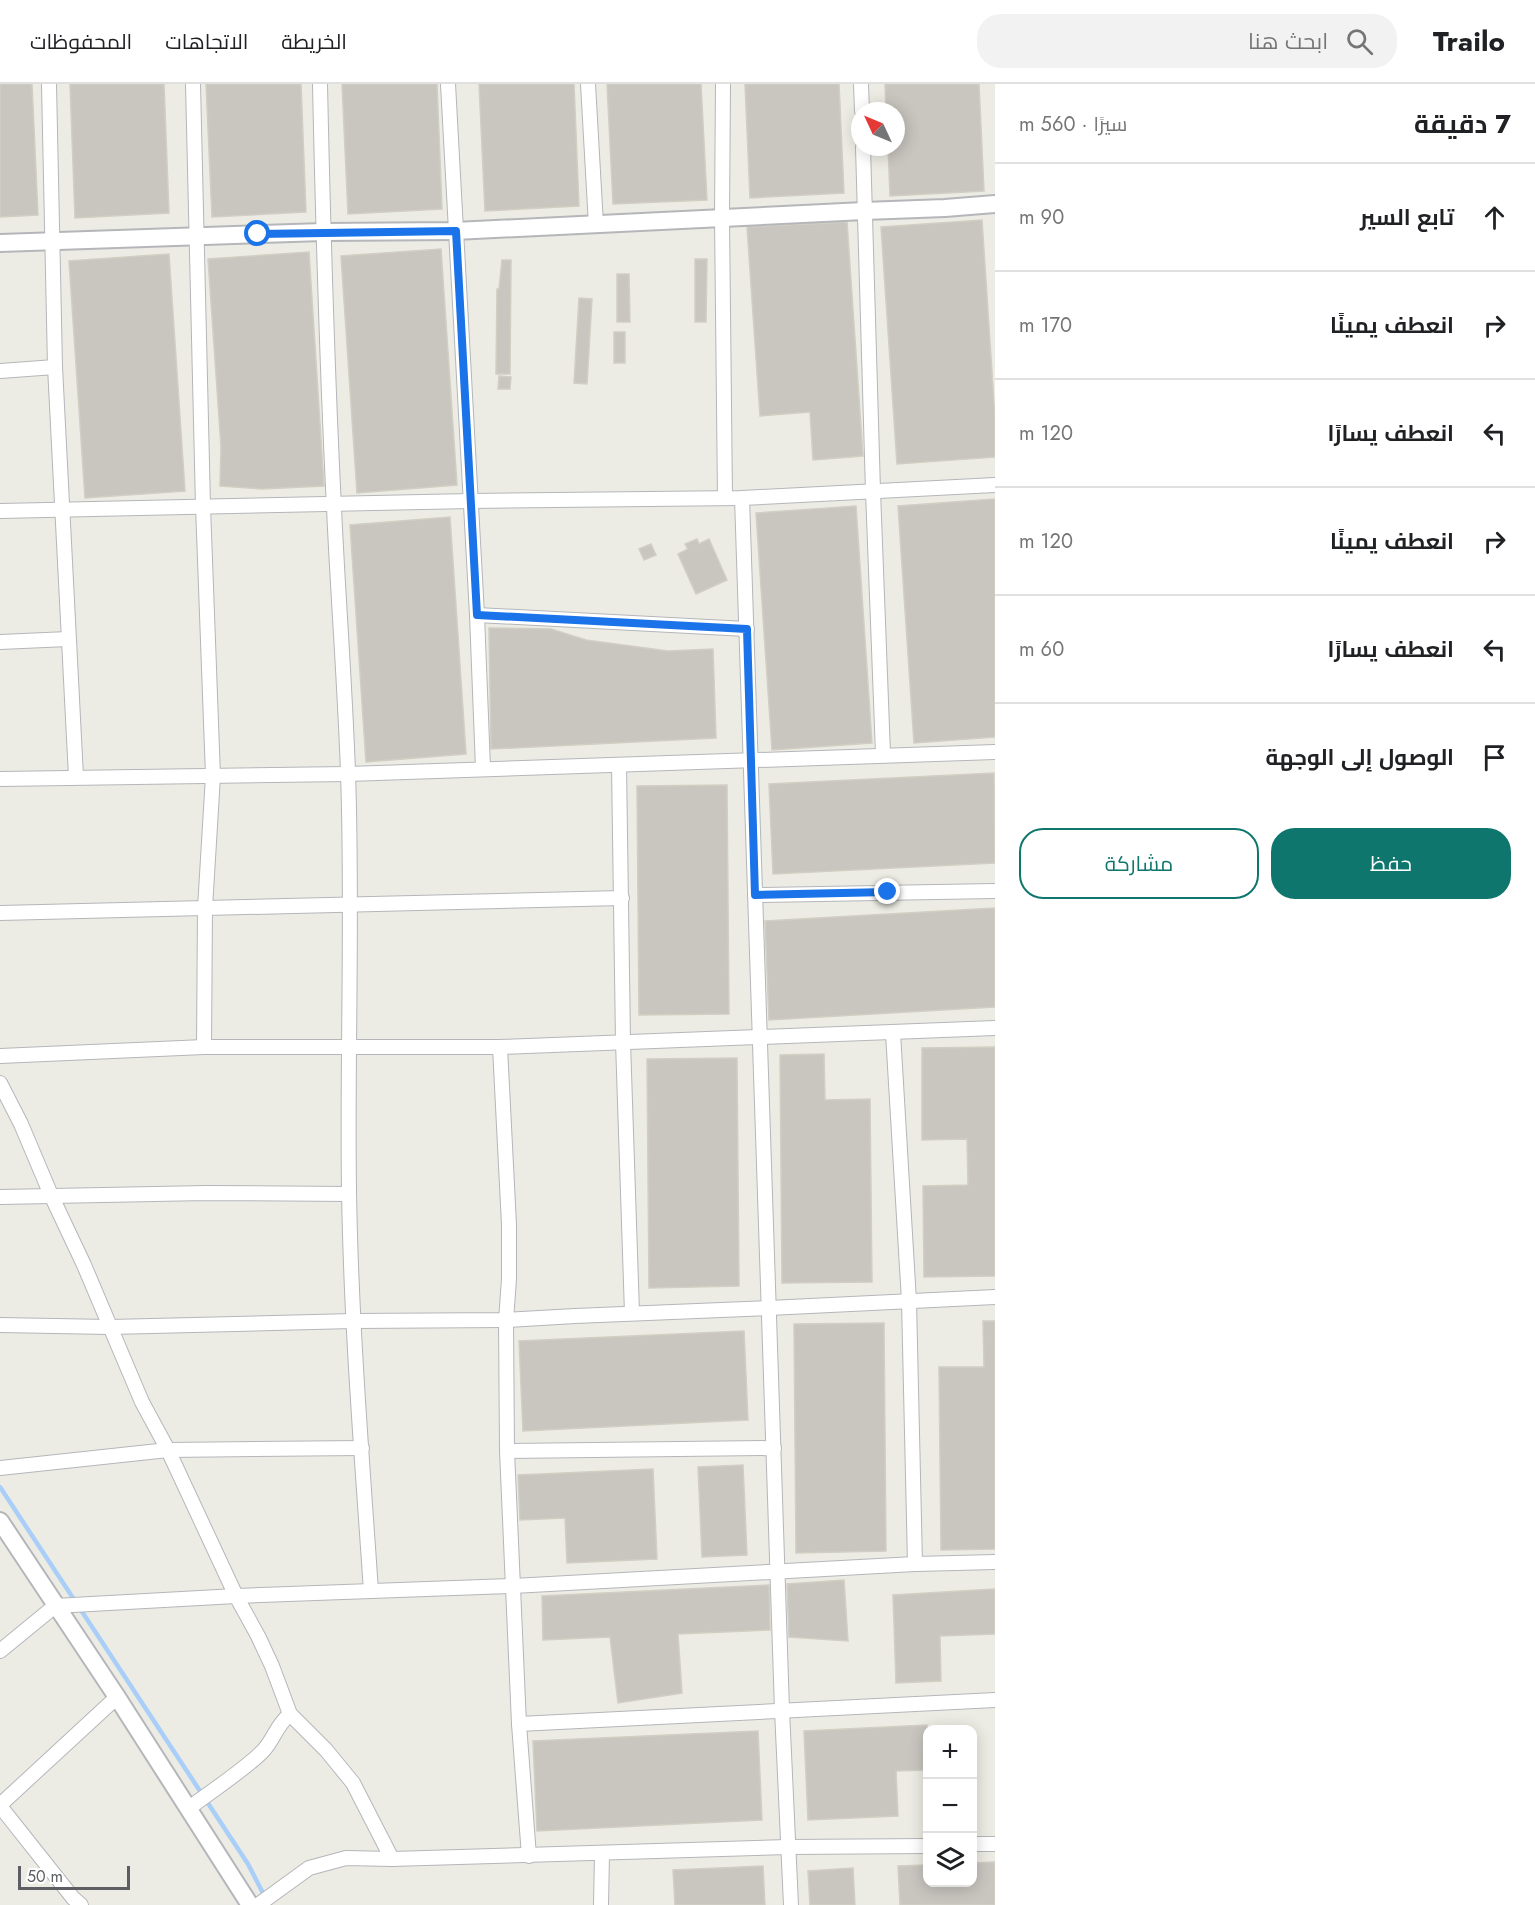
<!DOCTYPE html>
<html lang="ar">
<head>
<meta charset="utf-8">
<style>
	body { margin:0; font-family:Jost,Cairo,sans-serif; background:#f2f2f2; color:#202124; direction:rtl }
	.controls { position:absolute; right:18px; bottom:18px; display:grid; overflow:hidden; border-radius:12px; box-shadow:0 3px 15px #0003 }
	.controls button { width:54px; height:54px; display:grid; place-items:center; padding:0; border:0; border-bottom:2px solid #e0e0e0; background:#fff; color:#202124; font:30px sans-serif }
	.compass { position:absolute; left:851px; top:18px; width:54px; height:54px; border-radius:50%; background:#fff; box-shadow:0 3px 15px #0003; rotate:314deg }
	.scale { position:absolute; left:18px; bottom:15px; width:112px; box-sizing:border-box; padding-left:6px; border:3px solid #5c5e63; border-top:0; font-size:16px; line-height:21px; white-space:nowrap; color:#5c5e63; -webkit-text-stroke:4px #fff; paint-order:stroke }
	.stop { position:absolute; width:18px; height:18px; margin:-14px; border:4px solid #1a73e8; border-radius:50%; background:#fff }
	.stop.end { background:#1a73e8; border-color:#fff; box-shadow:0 2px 6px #0008 }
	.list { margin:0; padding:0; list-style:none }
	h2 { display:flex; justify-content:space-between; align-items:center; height:78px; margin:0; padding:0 24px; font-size:26px }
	h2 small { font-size:20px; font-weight:400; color:#757577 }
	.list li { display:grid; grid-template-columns:39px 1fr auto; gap:18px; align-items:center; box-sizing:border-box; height:108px; padding:0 24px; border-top:2px solid #e0e0e0 }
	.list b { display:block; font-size:22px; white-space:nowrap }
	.list em { font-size:20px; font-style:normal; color:#757577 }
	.actions { display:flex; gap:12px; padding:18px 24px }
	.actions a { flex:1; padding:14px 0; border:2px solid #0f766e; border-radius:24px; text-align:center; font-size:21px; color:#0f766e }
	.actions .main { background:#0f766e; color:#fff }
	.icon { flex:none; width:33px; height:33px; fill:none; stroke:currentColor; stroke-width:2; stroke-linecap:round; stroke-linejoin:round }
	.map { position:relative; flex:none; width:995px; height:1821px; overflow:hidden; direction:ltr }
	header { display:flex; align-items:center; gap:36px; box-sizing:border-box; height:84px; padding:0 30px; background:#fff; border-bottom:2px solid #e0e0e0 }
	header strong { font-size:28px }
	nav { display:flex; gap:33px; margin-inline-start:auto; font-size:21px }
	.search { width:420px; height:54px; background:#f2f2f2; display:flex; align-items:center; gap:15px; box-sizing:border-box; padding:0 21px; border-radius:24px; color:#757577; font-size:22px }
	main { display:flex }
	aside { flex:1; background:#fff }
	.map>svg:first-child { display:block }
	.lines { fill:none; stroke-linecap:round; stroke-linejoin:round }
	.stream { stroke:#a9cff8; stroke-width:4.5 }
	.building { fill:#c9c6c0; stroke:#d1cec3; stroke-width:1.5 }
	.minor-casing { stroke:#b4b6ba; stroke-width:16 }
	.tertiary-casing { stroke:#b4b6ba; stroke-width:20 }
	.minor { stroke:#fff; stroke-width:14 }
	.tertiary { stroke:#fff; stroke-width:16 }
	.route { stroke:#1a73e8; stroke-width:8 }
</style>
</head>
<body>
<header>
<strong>Trailo</strong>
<div class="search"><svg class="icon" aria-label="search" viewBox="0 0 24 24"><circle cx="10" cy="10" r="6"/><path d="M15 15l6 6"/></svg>ابحث هنا</div>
<nav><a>الخريطة</a><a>الاتجاهات</a><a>المحفوظات</a></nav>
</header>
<main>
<aside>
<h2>7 دقيقة<small>سيرًا · 560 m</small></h2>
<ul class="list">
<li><svg class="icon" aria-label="ahead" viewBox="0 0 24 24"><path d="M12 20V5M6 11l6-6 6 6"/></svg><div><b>تابع السير</b></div><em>90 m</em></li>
<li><svg class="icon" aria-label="right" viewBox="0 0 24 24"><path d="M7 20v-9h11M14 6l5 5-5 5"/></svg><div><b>انعطف يمينًا</b></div><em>170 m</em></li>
<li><svg class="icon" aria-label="left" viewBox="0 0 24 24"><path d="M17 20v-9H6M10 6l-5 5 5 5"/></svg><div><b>انعطف يسارًا</b></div><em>120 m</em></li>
<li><svg class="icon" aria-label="right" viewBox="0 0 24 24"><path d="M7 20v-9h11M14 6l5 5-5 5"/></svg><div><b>انعطف يمينًا</b></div><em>120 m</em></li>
<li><svg class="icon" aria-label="left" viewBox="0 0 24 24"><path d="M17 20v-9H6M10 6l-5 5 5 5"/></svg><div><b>انعطف يسارًا</b></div><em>60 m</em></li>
<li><svg class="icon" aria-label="arrive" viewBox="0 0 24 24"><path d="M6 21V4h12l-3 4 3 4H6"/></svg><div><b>الوصول إلى الوجهة</b></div></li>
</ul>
<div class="actions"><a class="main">حفظ</a><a>مشاركة</a></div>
</aside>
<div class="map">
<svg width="995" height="1821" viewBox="0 0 995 1821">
	<rect width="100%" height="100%" fill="#edece4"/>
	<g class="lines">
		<polyline class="stream" points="0,1403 248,1780 265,1813"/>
	</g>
	<g class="building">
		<polygon points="0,0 32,0 38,131 0,133"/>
		<polygon points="70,0 164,0 169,129 75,134"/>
		<polygon points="206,0 301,0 306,128 212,133"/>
		<polygon points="342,0 437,0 442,125 348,130"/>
		<polygon points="479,0 574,0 579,122 485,127"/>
		<polygon points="607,0 701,0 707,116 613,120"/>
		<polygon points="745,0 839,0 844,109 750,114"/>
		<polygon points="885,0 979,0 984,107 890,112 888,63 896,63 896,27 886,27"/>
		<polygon points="982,136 995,334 995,373 897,380 881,143"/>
		<polygon points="847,138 863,372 813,376 810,328 760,332 747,143"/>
		<polygon points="441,165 457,401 357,409 341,172"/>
		<polygon points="309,168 324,402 262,405 220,402 221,363 208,175"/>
		<polygon points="169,170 185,407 85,414 69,177"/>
		<polygon points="695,175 707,175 706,238 695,238"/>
		<polygon points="502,176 511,176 510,290 496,290 497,205 499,205"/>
		<polygon points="617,190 629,190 630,238 617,238"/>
		<polygon points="579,214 592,215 587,300 574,299"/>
		<rect x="614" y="248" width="11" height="31"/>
		<polygon points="499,292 511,293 510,305 498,305"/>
		<polygon points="995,415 995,653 914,659 898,422"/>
		<polygon points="856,422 872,659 772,666 756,429"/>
		<polygon points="450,433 466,670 366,678 350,441"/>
		<polygon points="697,455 699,460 709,455 727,496 696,510 678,470 688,465 685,460"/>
		<polygon points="651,460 656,471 644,476 639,465"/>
		<polygon points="489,544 551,545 586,556 668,567 713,565 716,654 491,665"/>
		<polygon points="994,689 995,779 773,790 769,700"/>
		<polygon points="727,701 729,930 639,931 637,702"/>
		<polygon points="995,824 995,923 769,936 765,837"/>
		<polygon points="995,963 995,1192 924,1193 923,1102 968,1101 967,1055 922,1056 922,964"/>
		<polygon points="824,970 825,1016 870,1015 872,1198 782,1199 780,971"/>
		<polygon points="737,974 739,1202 649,1204 647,975"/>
		<polygon points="983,1237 995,1237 995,1465 941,1466 939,1283 984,1283"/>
		<polygon points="884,1239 886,1467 796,1469 794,1240"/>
		<polygon points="744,1247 748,1336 523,1347 519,1257"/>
		<polygon points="743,1381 747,1471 702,1473 698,1383"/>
		<polygon points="653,1385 657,1475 567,1479 565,1434 520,1436 518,1391"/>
		<polygon points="844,1496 848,1557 789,1553 787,1500"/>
		<polygon points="769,1501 770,1546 678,1550 682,1609 618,1619 610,1553 543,1556 542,1512"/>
		<polygon points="995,1505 995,1550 940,1552 941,1597 896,1599 893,1511"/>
		<polygon points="927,1641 927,1686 896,1687 898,1732 808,1736 804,1647"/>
		<polygon points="758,1647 762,1736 537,1747 533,1657"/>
		<polygon points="995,1778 995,1821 900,1821 898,1782 927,1781 927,1798 972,1798 972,1779"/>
		<polygon points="763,1782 765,1821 675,1821 673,1786"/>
		<polygon points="853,1784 855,1821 810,1821 808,1787"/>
	</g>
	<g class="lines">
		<g class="minor-casing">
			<g id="minor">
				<polyline points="49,0 55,283 76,693"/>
				<polyline points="193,0 203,422 213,692 205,824 204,963"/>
				<path d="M320 0C323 141 327 283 334 424 338 513 345 601 348 689 353 828 347 967 349 1106 351 1240 362 1374 371 1507"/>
				<polyline points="448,0 477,531 483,684"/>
				<polyline points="588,0 596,141"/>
				<polyline points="723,0 722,134 725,414"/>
				<polyline points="861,0 862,27"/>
				<polyline points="863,63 873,407 883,670"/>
				<polyline points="0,287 55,283"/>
				<polyline points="742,414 782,1626 791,1821"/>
				<polyline points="0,427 471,417 742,414 995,401"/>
				<polyline points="477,531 747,545"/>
				<polyline points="0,558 68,555"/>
				<polyline points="619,681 623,958 632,1229"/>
				<polyline points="0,695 348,690 995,668"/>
				<polyline points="755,811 995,807"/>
				<polyline points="0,829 622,814"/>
				<polyline points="893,949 909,1217 915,1480"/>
				<polyline points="500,963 509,1141 509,1195 506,1236 507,1367 519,1640 529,1772"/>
				<polyline points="0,972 204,963 500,963 995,944"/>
				<polyline points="0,999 21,1040 51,1111 84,1181 142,1318 168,1366 236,1512 258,1552 272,1582 290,1630 326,1666 353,1699 392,1775"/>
				<polyline points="0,1113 206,1109 349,1110"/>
				<polyline points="0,1241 110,1243 353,1237 506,1236 575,1232 769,1224 995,1213"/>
				<polyline points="507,1367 774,1364"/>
				<polyline points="0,1384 168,1366 362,1364"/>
				<polyline points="0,1567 55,1522 236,1512 513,1502 915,1480 995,1478"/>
				<polyline points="519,1640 995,1616"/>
				<polyline points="0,1721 117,1613"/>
				<polyline points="0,1722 73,1814 81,1821"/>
				<path d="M188 1725C211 1707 243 1687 263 1667 275 1654 275 1643 290 1630"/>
				<polyline points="972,1760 995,1760"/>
				<polyline points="258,1821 309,1784 346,1774 392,1775 788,1763 928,1762"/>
				<polyline points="601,1821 602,1770"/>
			</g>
		</g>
		<g class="tertiary-casing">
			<g id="tertiary">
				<polyline points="0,159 323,148 455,147 864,127 945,124 995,120"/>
				<polyline points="0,1437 117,1613 250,1821"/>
			</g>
		</g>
		<use href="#minor" class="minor"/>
		<use href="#tertiary" class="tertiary"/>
	</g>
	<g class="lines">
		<polyline class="route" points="258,150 456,147 477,531 747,545 755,811 888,808"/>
	</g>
</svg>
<div class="controls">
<button>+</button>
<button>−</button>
<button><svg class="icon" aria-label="layers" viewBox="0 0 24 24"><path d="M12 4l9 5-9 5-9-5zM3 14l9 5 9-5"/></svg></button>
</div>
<svg class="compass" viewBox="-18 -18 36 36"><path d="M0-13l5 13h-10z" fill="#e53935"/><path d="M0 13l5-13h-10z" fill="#757577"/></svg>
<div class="scale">50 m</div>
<div class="stop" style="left:258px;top:150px"></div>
<div class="stop end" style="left:888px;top:808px"></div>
</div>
</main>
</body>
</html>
